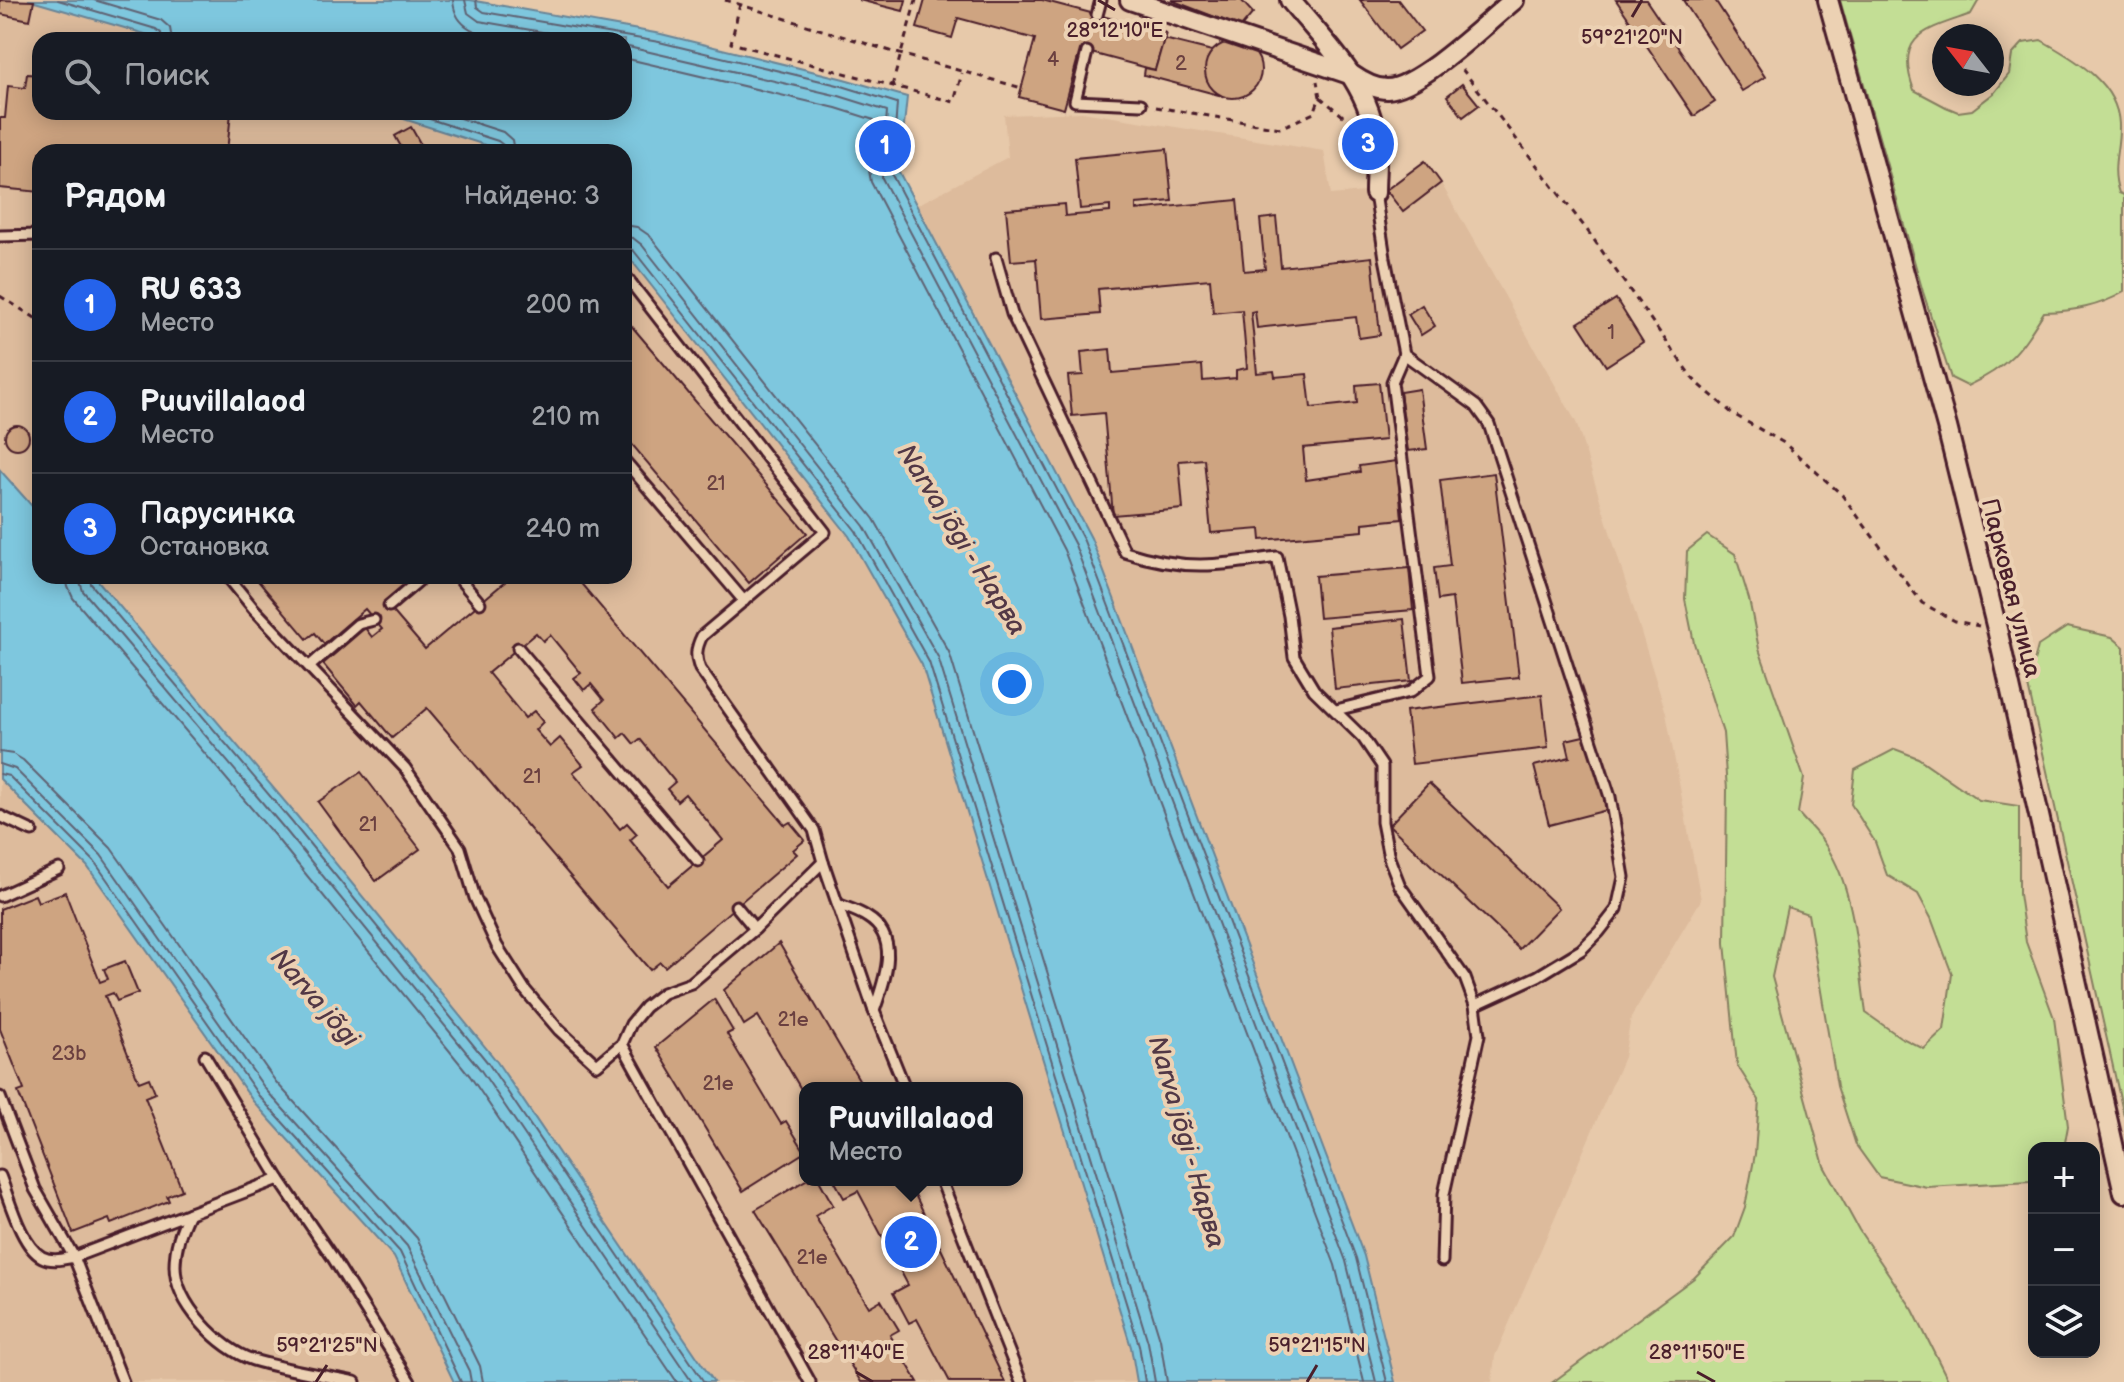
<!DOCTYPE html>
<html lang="ru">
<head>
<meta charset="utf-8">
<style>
	body { margin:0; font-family:"Balsamiq Sans",sans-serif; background:#20242c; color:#f1f3f6 }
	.controls { position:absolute; right:24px; bottom:24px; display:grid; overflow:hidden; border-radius:16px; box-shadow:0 4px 20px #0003 }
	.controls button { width:72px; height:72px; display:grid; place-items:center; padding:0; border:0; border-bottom:2px solid #363941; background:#171b24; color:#f1f3f6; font:40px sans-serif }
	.compass { position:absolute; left:1932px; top:24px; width:72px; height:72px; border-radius:50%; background:#171b24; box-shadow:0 4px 20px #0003; rotate:301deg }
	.you { position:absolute; left:1012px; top:684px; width:28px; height:28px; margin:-20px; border:6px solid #fff; border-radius:50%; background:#1a73e8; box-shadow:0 0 0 12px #1a73e833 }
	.badge { display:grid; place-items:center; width:52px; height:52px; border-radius:50%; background:#2563eb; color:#fff; font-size:26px; font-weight:700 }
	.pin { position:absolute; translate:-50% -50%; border:4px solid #fff; box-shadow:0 2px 8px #0006 }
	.popup { position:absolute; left:799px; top:1082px; width:224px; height:104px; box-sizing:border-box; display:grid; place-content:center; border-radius:16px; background:#171b24; filter:drop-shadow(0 2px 6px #0005); font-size:26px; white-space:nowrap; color:#9ea1a6 }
	.popup b { font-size:30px; color:#f1f3f6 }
	.popup::after { content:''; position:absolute; left:50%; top:100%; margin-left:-16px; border:16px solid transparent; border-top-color:#171b24 }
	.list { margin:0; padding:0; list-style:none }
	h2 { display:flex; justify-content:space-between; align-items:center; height:104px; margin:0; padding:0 32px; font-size:34px }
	h2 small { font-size:26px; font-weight:400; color:#9ea1a6 }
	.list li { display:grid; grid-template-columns:52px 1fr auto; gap:24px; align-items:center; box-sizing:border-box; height:112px; padding:0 32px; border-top:2px solid #363941 }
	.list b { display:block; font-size:30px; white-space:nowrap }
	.list p { margin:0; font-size:26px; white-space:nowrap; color:#9ea1a6 }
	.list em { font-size:26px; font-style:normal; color:#9ea1a6 }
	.icon { flex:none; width:44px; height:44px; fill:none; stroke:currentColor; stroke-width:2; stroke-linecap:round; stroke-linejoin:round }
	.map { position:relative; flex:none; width:2124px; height:1382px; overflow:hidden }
	.search { position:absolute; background:#171b24; box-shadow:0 4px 20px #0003; left:32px; top:32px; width:600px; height:88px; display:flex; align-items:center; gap:20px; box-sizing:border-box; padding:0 28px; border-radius:24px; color:#9ea1a6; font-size:30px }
	.panel { position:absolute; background:#171b24; box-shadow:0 4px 20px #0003; left:32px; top:144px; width:600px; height:440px; border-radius:24px }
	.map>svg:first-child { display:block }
	.built { fill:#ddbb9c; fill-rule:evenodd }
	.green { fill:#c3de95; stroke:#867e60; stroke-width:2 }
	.water { fill:#7ec7de; stroke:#698496; stroke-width:2 }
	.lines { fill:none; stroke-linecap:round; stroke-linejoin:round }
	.shore { stroke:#5f6273; stroke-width:2 }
	.building { fill:#cea481; stroke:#4a1f2b; stroke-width:2; fill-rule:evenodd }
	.service-casing { stroke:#4a1f2b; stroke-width:15 }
	.minor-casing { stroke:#4a1f2b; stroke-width:24 }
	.path { stroke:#4a1f2b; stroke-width:3; stroke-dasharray:6 6; stroke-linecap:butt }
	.service { stroke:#ecd1b3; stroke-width:9 }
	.minor { stroke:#ecd1b3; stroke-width:18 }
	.ticks { fill:none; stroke:#4a1f2b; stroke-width:3 }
	.labels { text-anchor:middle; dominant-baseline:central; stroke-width:8; stroke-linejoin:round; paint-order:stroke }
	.number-label { font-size:20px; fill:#6b4040 }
	.street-label { font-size:24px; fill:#4a1f2b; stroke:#ecd1b3 }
	.water-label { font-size:26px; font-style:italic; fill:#523846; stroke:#ecd1b3 }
	.ticks-label { font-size:20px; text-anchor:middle; fill:#4a1f2b; stroke:#ecd1b3; stroke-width:8; stroke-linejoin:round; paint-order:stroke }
</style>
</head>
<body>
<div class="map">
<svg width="2124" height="1382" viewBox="0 0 2124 1382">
	<rect width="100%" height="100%" fill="#e7c9aa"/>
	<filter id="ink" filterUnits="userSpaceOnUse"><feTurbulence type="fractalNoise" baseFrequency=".0125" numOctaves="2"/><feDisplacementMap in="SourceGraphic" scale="16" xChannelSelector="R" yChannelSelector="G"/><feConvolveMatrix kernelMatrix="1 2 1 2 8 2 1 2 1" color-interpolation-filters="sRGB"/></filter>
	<g filter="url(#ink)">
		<g class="built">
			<polygon points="0,0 34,1 166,40 40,40 40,112 382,112 507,152 40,152 40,515 0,470"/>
			<polygon points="1082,112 1324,151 1331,195 1386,190 1425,161 1441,183 1576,422 1666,713 1701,900 1631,1017 1624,1057 1495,1356 1492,1382 1395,1382 1364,1256 1091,538 917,205 1008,157 1004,115"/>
			<path d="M624 251 849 536 922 665 1131 1347 1137 1382H714L495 1058 297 816 94 576H624ZM805 1088H1017V1180H805Z"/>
			<polygon points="0,779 87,866 253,1101 394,1257 454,1382 0,1382"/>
		</g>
		<g class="green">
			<path d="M1840 0H1979L1971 14C1929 29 1893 34 1914 90L1946 107 1958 112 1972 110 1994 93 2009 74 2012 55 2023 43 2041 40C2074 59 2117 82 2119 124 2120 150 2110 166 2119 193L2124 195V292C2098 307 2074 311 2044 312 2020 350 2010 366 1967 386L1951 378 1923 292Z"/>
			<path d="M1707 535 1735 554 1749 599 1759 649 1804 778 1798 813C1807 824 1819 834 1826 846 1856 890 1858 961 1866 1013L1900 1037 1924 1049 1944 1030 1952 974 1931 918 1918 894 1887 875 1875 842 1851 804 1855 770 1895 749 1918 758 1979 800 2019 806V894L2026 942 2054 1018 2068 1126 2064 1148H2034V1177L2030 1181 1927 1187 1879 1177 1856 1145 1837 1086 1808 914 1787 907 1772 977 1824 1166 1859 1230 1913 1310 1949 1382H1553L1694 1278 1734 1237 1745 1207 1755 1154 1759 1100 1737 1065 1725 943 1727 790 1723 733 1694 643 1685 599 1687 551Z"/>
			<polygon points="2067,627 2112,637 2124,647 2124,1116 2028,686 2038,646"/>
		</g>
		<g class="water">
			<polygon points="28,0 470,0 661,34 844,79 907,97 899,172 1091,538 1364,1256 1395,1382 1137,1382 1131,1347 922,665 849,536 624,251 624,152 507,152 382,112 624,112 624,40 166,40"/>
			<polygon points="0,470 40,515 40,576 94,576 297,816 495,1059 714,1382 454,1382 394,1257 253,1101 87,866 0,779"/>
		</g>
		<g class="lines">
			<g class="shore">
				<polyline points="58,0 156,29 161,33 162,40"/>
				<polyline points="94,0 161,20 170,28 172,40"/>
				<path d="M453 0C455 35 490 35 517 40"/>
				<polyline points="465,0 468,13 479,21 589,40"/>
				<polyline points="476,0 477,7 484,12 659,42 842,86 897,103 892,175 1084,541 1356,1258 1387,1382"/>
				<polyline points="624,46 839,96 887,111 882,178 1075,545 1346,1261 1376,1382"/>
				<polyline points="624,58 836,108 874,120 869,170 871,182 1064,550 1335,1265 1364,1382"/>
				<polyline points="408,112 498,141 503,145 504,152"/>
				<polyline points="441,112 503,132 512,140 514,152"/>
				<polyline points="624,225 637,227 650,236 874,519 949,652 1160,1339 1167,1382"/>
				<polyline points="624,237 633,238 642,245 864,526 938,657 1148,1342 1155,1382"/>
				<polyline points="624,247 634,251 856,531 929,662 1139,1345 1145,1382"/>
				<polyline points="66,576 68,587 73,598 274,835 470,1076 677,1382"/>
				<polyline points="78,576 83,591 283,827 480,1069 692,1382"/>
				<polyline points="89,576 91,584 291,821 488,1063 704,1382"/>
				<polyline points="0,752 13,754 23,760 111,848 276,1082 417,1238 480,1366 483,1382"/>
				<polyline points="0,764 15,769 101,855 266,1090 407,1246 469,1371 471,1382"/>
				<polyline points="0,774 9,776 94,861 259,1096 400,1252 461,1382"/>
			</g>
		</g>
		<g class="building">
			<polygon points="0,0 34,1 30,20 0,14"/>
			<polygon points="859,0 906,0 903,11"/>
			<polygon points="925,0 1042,0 1166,33 1155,70 1080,50 1064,109 1019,97 1035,39 958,18 952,38 917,28"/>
			<polygon points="1171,0 1241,0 1253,13 1241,27"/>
			<polygon points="1360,0 1398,0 1422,31 1397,49"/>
			<polygon points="1616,0 1646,0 1715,102 1694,116"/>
			<polygon points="1683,0 1715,0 1765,77 1742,91"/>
			<polygon points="1164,39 1212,51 1205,70 1212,88 1219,95 1144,75 1145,68 1155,70"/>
			<circle cx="1233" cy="70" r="28"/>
			<polygon points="27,74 40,75 40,112 231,112 227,152 40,152 40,192 0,188 0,118 5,118 8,86 25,88"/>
			<polygon points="1462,84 1479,105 1463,117 1447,96"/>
			<polygon points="411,127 425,152 404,152 395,136"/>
			<polygon points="1167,149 1172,201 1136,204 1136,210 1237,200 1244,271 1265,269 1260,219 1276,217 1281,267 1372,257 1380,335 1359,338 1356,317 1257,328 1255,311 1251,312 1257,373 1274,371 1275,377 1307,374 1311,408 1357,403 1356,385 1379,383 1385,440 1303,448 1306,480 1360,472 1359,466 1397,461 1402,519 1363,523 1363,531 1261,540 1260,529 1211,533 1204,459 1179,461 1183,509 1113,515 1104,413 1072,416 1068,376 1083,375 1081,352 1110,349 1112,373 1202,365 1203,381 1236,378 1236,370 1247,368 1242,310 1213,313 1210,279 1098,289 1100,314 1041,319 1036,259 1011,261 1006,209 1064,204 1065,216 1110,212 1110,206 1080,209 1075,158"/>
			<polygon points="1425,161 1441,183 1403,212 1386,190"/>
			<polygon points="1616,299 1643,342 1606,366 1578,323"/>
			<polygon points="1422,305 1435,326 1421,335 1408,314"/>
			<polygon points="624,317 807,533 749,583 624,435"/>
			<polygon points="1419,389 1427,449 1408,451 1400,392"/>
			<circle cx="17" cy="437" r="12"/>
			<polygon points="1494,473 1519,677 1462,683 1452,598 1438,600 1434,568 1450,566 1440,480"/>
			<polygon points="1409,568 1413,610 1319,618 1315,576"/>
			<path d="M254 576H414L384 601 425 649 512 576H583L578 580 785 825 790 822 805 840 793 850 797 854 665 967 660 962 650 970 427 708 392 738 361 701 357 705 323 664 365 628 372 637 382 629 365 609 324 644 315 633 307 639ZM536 633 543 641 550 635 581 673 574 678 584 690 591 684 604 700 595 708 619 738 625 733 634 744 640 739 675 782 667 789 677 801 685 794 723 840 668 886 630 840 637 834 627 823 620 829 573 772 583 765 560 738 550 747 535 730 543 722 534 711 525 718 488 673Z"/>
			<polygon points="1404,619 1411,681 1335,689 1329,627"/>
			<polygon points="1542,695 1548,748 1412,764 1406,711"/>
			<polygon points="1588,735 1607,810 1549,825 1534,766 1570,757 1566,740"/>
			<polygon points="361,772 420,849 376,881 318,802"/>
			<polygon points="1429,783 1559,908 1519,949 1389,825"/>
			<polygon points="65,892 100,982 108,979 104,969 125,961 138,993 117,1001 113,993 105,996 139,1082 149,1078 155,1093 145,1097 182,1190 167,1196 169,1201 111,1224 109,1219 73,1233 18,1092 24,1090 0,1029 0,909 35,895 38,902"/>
			<polygon points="779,943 864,1088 805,1088 805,1096 758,1016 744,1025 724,990"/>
			<polygon points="714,999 733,1031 727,1034 781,1124 786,1121 805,1152 743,1191 656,1047"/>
			<polygon points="806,1180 819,1180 833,1205 815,1216 869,1307 881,1300 899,1330 890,1335 918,1382 861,1382 755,1210"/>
			<polygon points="834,1180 908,1180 1005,1382 950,1382 917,1319 909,1323 893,1293 908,1285 858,1191 844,1198"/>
		</g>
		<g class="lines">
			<g class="service-casing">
				<g id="service">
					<polyline points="1097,15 1101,0"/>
					<polyline points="1087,52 1075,101 1141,104"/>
					<polyline points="1375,193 1385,258 1404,354 1476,406 1489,424 1610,797 1624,877 1617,909 1599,932 1581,950 1538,976 1475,1005"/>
					<polyline points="0,236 40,235"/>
					<path d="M996 258 1012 314 1125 552C1183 571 1217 566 1277 557L1289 616 1294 657 1314 690 1363 738 1382 766V822L1389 858 1400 886 1465 978 1475 1005 1479 1035 1444 1194 1442 1261"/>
					<polyline points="624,460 744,601"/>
					<path d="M227 576 254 609 405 768 460 848 475 898 497 946 525 990 559 1030 597 1065 622 1044 631 1024 645 1007 663 993 691 983 755 929 823 862 814 830 700 669C695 656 696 648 702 636L825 532 624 274"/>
					<polyline points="457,576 480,603"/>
					<polyline points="389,606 424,576"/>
					<polyline points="518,648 698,861"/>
					<polyline points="310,666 358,624 374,620"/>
					<polyline points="1336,710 1410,692 1430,676 1392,382 1404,354"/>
					<polyline points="0,816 32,831"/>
					<polyline points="823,862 874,1011 905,1088"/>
					<polyline points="0,896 59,869"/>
					<path d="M837 904C847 908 858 911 867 917 902 938 884 981 874 1011"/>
					<polyline points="736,906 755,929"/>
					<polyline points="622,1044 810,1382"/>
					<polyline points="205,1056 279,1179 333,1258 410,1382"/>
					<path d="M0 1097 35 1189 74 1257C63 1259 52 1262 42 1257 21 1246 9 1198 0 1176"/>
					<polyline points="941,1180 1021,1382"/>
					<path d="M189 1213C181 1230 175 1246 175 1266 175 1303 219 1349 253 1360 286 1370 322 1375 355 1382"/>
					<polyline points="123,1382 74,1257 279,1179"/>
				</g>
			</g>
			<g class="minor-casing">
				<g id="minor">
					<path d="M1130 0 1352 75C1362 82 1374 89 1387 89 1420 88 1486 23 1514 0"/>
					<path d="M1290 0C1325 43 1371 84 1376 143 1377 159 1375 176 1375 193"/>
					<polyline points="1828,0 1947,427 1997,629 2124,1193"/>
				</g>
			</g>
			<g class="path">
				<polyline points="725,0 900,54 1022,88"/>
				<polyline points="740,4 731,43 954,102 962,73"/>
				<polyline points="1462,69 1587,230 1693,379 1733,414 1784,443 1842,495 1922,603 1955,621 1979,626"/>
				<polyline points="892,86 916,0"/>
				<polyline points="1320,97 1354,125"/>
				<polyline points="1156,107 1280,128 1314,113 1320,97 1317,81"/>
				<polyline points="0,296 40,321"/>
			</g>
			<use href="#service" class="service"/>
			<use href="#minor" class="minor"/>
		</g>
	</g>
	<path class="ticks" d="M1098 0 1115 10M1632 17 1642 0M856 1372 873 1382M1697 1372 1715 1382M316 1382 327 1365M1307 1382 1317 1365"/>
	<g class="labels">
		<g class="number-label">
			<text x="1053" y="60">4</text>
			<text x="1181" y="64">2</text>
			<text x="1611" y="333">1</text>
			<text x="716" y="484">21</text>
			<text x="532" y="777">21</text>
			<text x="368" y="825">21</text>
			<text x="793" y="1020">21e</text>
			<text x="69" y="1054">23b</text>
			<text x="718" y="1084">21e</text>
			<text x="812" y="1258">21e</text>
		</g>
		<g class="street-label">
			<text transform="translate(2011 588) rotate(76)">Парковая улица</text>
		</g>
		<g class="water-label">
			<text transform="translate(961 540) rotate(58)">Narva jõgi - Нарва</text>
			<text transform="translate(314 998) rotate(49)">Narva jõgi</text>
			<text transform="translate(1186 1142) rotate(74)">Narva jõgi - Нарва</text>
		</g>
	</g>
	<g class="ticks-label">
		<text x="1115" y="37">28°12'10"E</text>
		<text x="1632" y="44">59°21'20"N</text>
		<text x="327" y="1352">59°21'25"N</text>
		<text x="1317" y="1352">59°21'15"N</text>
		<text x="856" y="1359">28°11'40"E</text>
		<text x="1697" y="1359">28°11'50"E</text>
	</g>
</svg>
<div class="controls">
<button>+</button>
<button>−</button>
<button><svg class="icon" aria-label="layers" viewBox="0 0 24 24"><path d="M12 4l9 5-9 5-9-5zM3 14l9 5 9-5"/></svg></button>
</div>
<svg class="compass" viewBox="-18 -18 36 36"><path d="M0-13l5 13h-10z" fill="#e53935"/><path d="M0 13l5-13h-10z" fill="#9ea1a6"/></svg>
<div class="you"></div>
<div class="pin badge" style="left:885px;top:146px">1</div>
<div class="pin badge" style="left:911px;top:1242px">2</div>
<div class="popup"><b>Puuvillalaod</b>Место</div>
<div class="pin badge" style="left:1368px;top:144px">3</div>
<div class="search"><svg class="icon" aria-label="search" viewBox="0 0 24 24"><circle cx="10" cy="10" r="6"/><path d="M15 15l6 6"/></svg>Поиск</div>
<section class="panel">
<h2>Рядом<small>Найдено: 3</small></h2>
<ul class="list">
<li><span class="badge">1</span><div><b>RU 633</b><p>Место</p></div><em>200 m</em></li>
<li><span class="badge">2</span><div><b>Puuvillalaod</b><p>Место</p></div><em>210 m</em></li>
<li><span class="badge">3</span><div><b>Парусинка</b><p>Остановка</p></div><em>240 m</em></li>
</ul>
</section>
</div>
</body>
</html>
